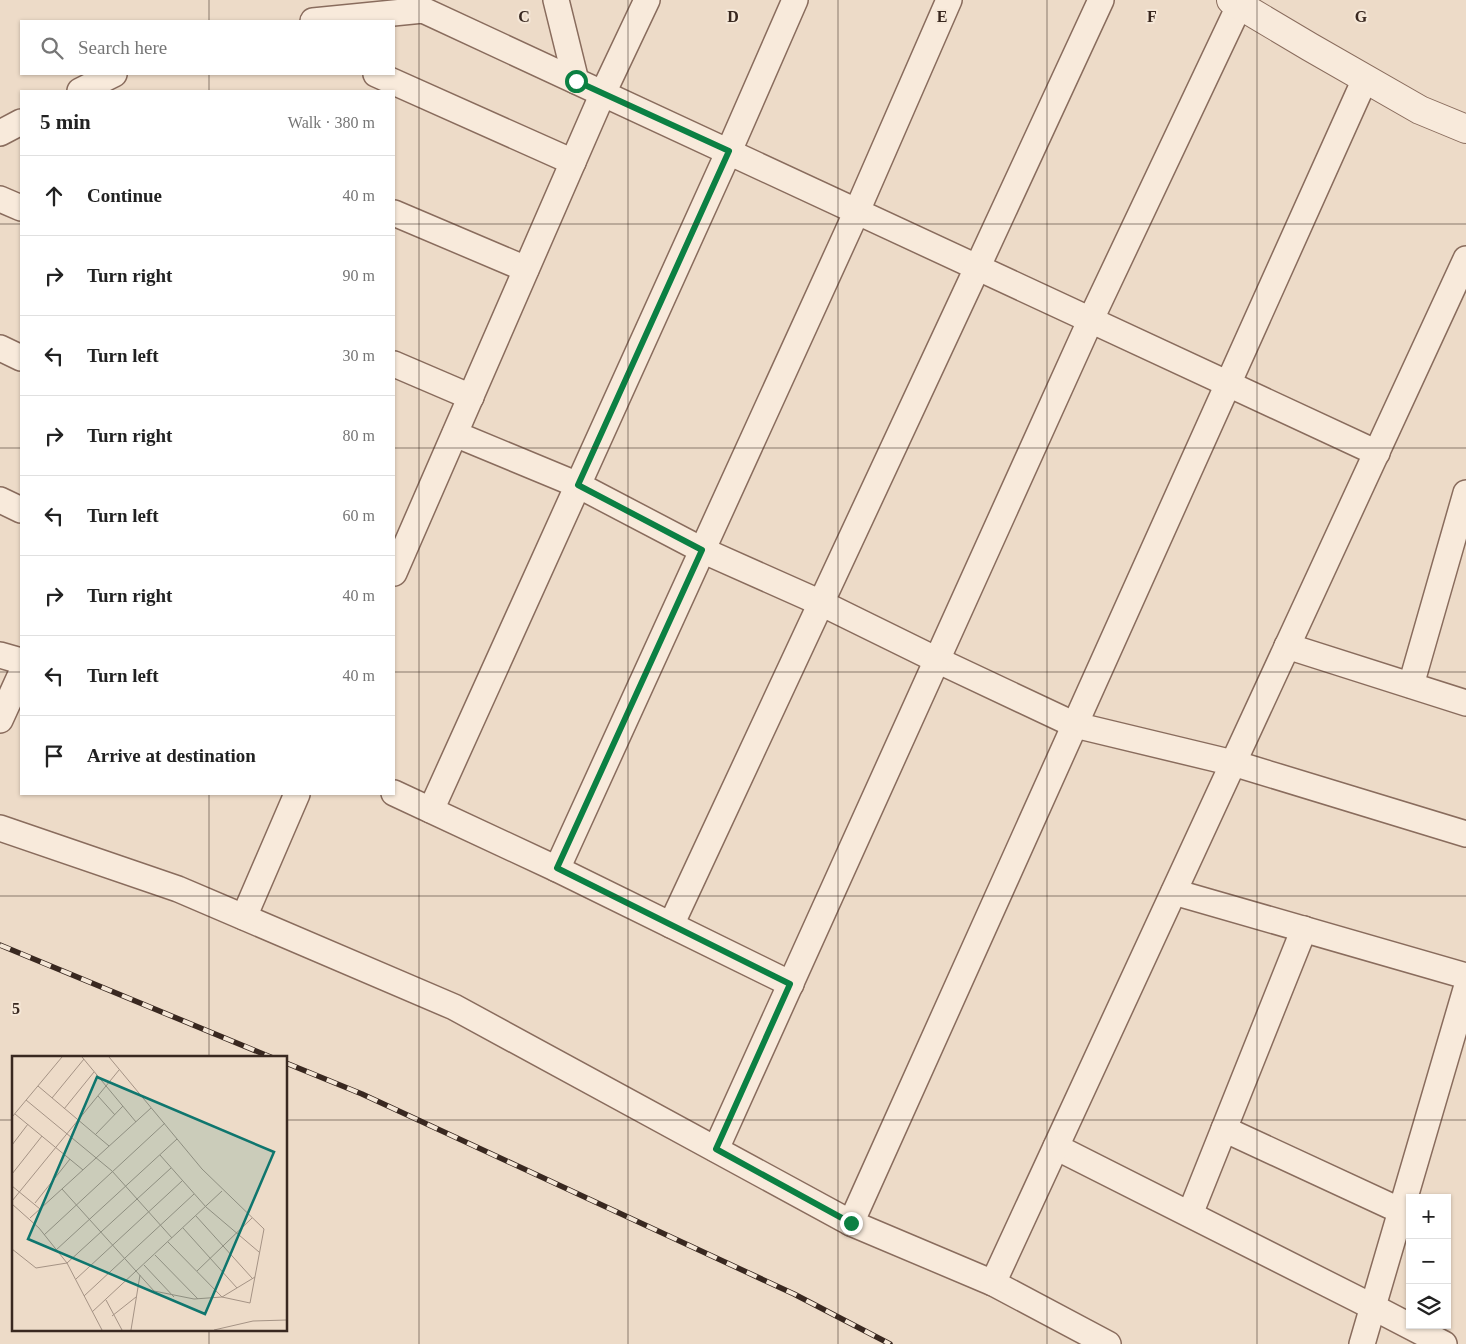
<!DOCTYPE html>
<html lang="en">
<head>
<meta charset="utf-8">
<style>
	body { margin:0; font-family:Georgia,serif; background:#f2f2f2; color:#222 }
	.controls { position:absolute; right:15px; bottom:15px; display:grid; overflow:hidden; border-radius:0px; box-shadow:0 1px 4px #0004 }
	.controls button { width:45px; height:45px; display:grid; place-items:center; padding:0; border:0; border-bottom:1px solid #e0e0e0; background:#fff; color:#222; font:25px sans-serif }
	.stop { position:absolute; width:15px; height:15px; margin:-11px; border:4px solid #0b8043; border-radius:50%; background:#fff }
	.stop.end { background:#0b8043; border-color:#fff; box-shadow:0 1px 5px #0008 }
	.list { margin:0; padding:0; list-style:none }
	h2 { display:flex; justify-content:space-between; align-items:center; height:65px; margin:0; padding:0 20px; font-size:21px }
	h2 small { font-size:16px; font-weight:400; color:#767676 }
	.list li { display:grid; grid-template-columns:32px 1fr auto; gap:15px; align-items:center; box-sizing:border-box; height:80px; padding:0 20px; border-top:1px solid #e0e0e0 }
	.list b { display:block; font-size:19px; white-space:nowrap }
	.list em { font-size:16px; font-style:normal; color:#767676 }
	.icon { flex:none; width:28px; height:28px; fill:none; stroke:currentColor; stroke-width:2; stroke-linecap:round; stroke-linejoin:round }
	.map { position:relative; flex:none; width:1466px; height:1344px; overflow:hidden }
	.search { position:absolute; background:#fff; box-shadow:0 1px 4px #0004; left:20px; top:20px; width:375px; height:55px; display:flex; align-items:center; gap:12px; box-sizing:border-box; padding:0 18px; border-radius:0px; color:#767676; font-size:19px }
	.panel { position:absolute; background:#fff; box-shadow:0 1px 4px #0004; left:20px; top:90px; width:375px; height:705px; border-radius:0px }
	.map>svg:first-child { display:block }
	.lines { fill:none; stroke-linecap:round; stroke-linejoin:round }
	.minor-casing { stroke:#896c5d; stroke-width:28 }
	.tertiary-casing { stroke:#896c5d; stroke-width:30 }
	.minor { stroke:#f8eadb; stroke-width:25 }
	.tertiary { stroke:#f8eadb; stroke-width:28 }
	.rail-casing { stroke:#392820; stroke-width:5.5 }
	.rail { stroke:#f5e7d7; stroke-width:4; stroke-dasharray:11; stroke-linecap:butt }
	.route { stroke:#0b8043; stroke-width:6 }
	.grid { fill:none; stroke:#392820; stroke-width:1; stroke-opacity:0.55 }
	.inset-road { fill:none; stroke:#a59385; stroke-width:1 }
	.view { fill:#0f766e; fill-opacity:0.15; stroke:#0f766e; stroke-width:2.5 }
	.inset-edge { fill:none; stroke:#392820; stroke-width:2.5 }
	.grid-label { font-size:16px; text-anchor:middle; font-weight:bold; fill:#392820; stroke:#f5e7d7; stroke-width:4; stroke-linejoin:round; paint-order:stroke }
</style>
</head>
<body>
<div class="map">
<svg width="1466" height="1344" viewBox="0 0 1466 1344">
	<rect width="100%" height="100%" fill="#eddbc8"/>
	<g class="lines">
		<g class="minor-casing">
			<g id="minor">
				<polyline points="556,0 576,81"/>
				<polyline points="313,21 423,10 1377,453"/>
				<polyline points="376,74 573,162"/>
				<polyline points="80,91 114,74"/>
				<polyline points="0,133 21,122"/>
				<polyline points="0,199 21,208"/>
				<polyline points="394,213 526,269"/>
				<polyline points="0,348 21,358"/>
				<polyline points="394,364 471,397"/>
				<polyline points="455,434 578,485 702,550 821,603 937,660 1075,725 1233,763 1466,834"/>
				<polyline points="0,500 21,510"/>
				<polyline points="394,573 603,93 647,0"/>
				<polyline points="1287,646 1466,703"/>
				<polyline points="0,655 21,661"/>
				<polyline points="1411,685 1466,493"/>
				<polyline points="0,720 21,674"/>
				<polyline points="394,793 557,869 791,984"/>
				<polyline points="431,810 729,151 795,0"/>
				<polyline points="0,828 178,889 454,1007 851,1223 993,1283 1108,1344"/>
				<polyline points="557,869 857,211 949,0"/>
				<polyline points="1174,892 1466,976"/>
				<polyline points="244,917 297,794"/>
				<polyline points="671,925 978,266 1101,0"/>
				<polyline points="1224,1129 1401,1211"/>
				<polyline points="1056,1147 1373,1307 1444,1344"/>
				<polyline points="716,1149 1091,319 1240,4"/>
				<polyline points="1190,1214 1304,929"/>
				<polyline points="851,1223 1365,79"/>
				<polyline points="993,1283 1466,259"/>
				<polyline points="1362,1344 1466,989"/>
			</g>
		</g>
		<g class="tertiary-casing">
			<polyline id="tertiary" points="1231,0 1310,47 1420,110 1466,129"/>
		</g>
		<use href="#minor" class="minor"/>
		<use href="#tertiary" class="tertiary"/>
		<g class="rail-casing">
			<g id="rail">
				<polyline points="0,945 273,1058"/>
				<polyline points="286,1063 362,1094 794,1294 890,1344"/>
			</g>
		</g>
		<use href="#rail" class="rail"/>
	</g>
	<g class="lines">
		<polyline class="route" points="576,81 729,151 578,485 702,550 557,868 790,984 716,1149 851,1223"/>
	</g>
	<path class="grid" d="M209 0V21M419 0V1344M628 0V1344M838 0V1344M1047 0V1344M1257 0V1344M209 74V91M0 224H21M394 224H1466M0 448H21M394 448H1466M0 672H21M394 672H1466M209 794V1058M0 896H1466M0 1120H14M286 1120H1466M209 1330V1344"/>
	<g transform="translate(12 1056)">
		<rect width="275" height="275" fill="#eddbc8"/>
		<path class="inset-road" d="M70 1 124 66M97 1 190 113 252 173 238 247 210 241 156 186M26 30 97 90M86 40 103 59M40 42 72 3M14 44 100 115 160 182M52 53 82 16M3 58 71 114M0 61 50 1M83 79 111 50M0 89 16 68M148 99 194 151 247 196M0 118 30 80M0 130 28 153M50 133 142 235 182 243 210 241 243 221M0 145 107 14M23 147 58 103M0 148 27 172 55 207 90 274M184 160 240 222M18 162 139 52M171 172 225 232M32 179 153 67M0 193 24 212 55 207 159 112M44 194 165 83M143 199 186 243M132 209 162 241M185 215 240 162M64 223 170 125M72 240 182 138M94 244 110 274M80 256 210 135M100 260 124 241M119 274 128 219M202 274 241 265 275 264"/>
		<path class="view" d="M85 21 262 96 193 258 16 183Z"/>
		<rect width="275" height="275" class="inset-edge"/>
	</g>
	<g class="grid-label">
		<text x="524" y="22">C</text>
		<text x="733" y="22">D</text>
		<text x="942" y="22">E</text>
		<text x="1152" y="22">F</text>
		<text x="1361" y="22">G</text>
		<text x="16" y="1014">5</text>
	</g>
</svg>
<div class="controls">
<button>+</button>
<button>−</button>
<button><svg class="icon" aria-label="layers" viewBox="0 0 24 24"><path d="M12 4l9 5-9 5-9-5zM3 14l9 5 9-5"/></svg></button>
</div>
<div class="stop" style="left:576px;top:81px"></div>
<div class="stop end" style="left:851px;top:1223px"></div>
<div class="search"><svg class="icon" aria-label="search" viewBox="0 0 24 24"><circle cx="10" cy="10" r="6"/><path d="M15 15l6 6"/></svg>Search here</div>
<section class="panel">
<h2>5 min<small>Walk · 380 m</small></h2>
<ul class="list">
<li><svg class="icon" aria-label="ahead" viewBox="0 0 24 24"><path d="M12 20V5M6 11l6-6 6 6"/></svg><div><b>Continue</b></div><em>40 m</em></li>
<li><svg class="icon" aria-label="right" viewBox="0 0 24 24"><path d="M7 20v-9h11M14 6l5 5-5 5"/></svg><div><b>Turn right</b></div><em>90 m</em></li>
<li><svg class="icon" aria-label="left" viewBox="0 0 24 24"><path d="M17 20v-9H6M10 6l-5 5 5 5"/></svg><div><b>Turn left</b></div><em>30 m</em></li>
<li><svg class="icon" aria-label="right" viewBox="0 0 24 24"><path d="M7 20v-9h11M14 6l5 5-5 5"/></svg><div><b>Turn right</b></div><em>80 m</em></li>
<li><svg class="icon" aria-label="left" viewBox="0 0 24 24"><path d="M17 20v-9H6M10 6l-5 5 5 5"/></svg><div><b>Turn left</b></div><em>60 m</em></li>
<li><svg class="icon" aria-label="right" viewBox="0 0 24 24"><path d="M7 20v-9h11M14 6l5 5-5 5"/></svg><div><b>Turn right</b></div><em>40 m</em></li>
<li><svg class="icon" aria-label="left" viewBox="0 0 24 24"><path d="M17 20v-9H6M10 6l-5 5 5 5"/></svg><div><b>Turn left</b></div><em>40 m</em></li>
<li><svg class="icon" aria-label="arrive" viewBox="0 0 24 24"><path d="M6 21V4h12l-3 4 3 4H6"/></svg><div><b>Arrive at destination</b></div></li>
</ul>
</section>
</div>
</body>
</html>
